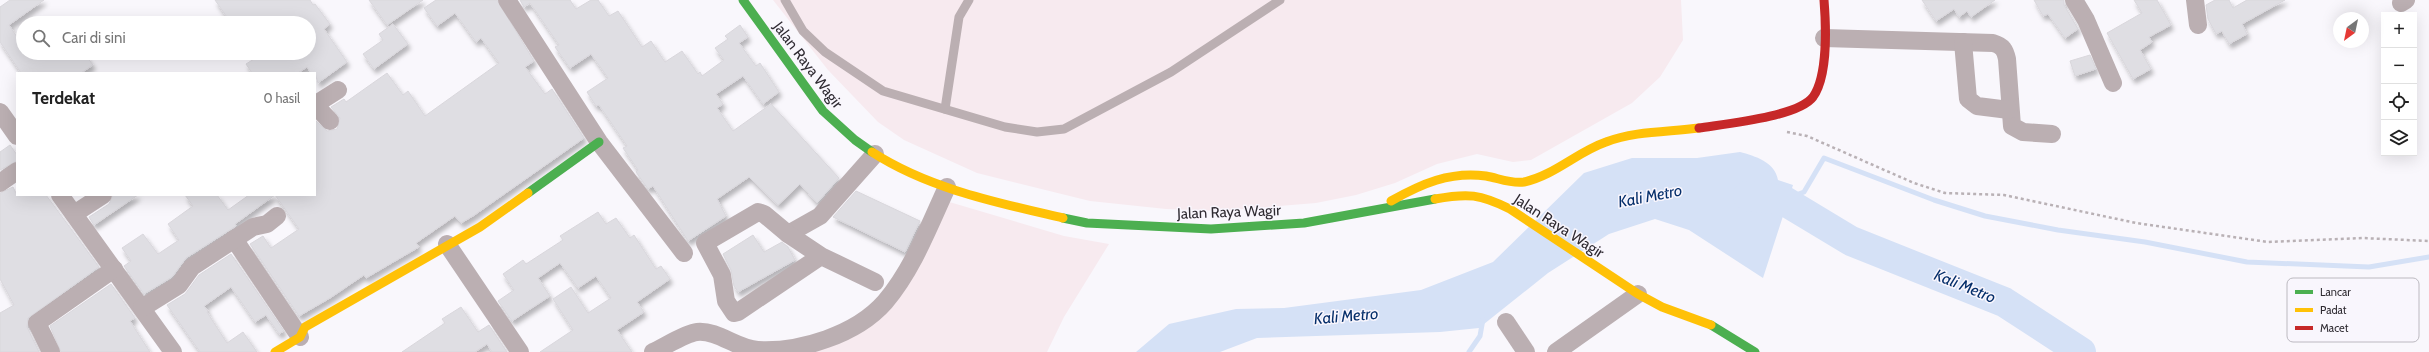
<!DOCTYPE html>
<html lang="id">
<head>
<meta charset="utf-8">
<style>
	body { margin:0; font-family:Cabin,sans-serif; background:#f6f6f6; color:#222 }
	.controls { position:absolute; right:12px; top:12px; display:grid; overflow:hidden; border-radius:0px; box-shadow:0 4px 16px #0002 }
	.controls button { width:36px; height:36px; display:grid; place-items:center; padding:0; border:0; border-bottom:1px solid #e0e0e0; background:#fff; color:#222; font:20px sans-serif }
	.compass { position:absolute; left:2333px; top:12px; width:36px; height:36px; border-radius:50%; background:#fff; box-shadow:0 4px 16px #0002; rotate:213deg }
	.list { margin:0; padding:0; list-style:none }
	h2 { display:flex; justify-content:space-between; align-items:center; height:52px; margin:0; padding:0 16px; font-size:17px }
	h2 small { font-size:13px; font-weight:400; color:#767676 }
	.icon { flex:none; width:22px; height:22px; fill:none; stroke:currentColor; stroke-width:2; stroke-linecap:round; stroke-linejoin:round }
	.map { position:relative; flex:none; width:2429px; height:352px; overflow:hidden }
	.search { position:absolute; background:#fff; box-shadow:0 4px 16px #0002; left:16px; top:16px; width:300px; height:44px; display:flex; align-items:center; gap:10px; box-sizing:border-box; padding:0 14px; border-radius:22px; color:#767676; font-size:15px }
	.panel { position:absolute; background:#fff; box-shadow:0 4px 16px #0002; left:16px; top:72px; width:300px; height:124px; border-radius:0px }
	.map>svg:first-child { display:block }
	.industrial { fill:#f7eaef }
	.water { fill:#d5e1f6 }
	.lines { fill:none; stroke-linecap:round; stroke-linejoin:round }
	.stream { stroke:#d5e1f6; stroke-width:5 }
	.river { stroke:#d5e1f6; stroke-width:30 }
	.building { fill:#dfdee3; stroke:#d9d7dc; filter:url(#shadow) }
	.path { stroke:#b9b1b5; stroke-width:2.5; stroke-dasharray:3 3; stroke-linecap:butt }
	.lane { stroke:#bbafb2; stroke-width:9 }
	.street { stroke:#bbafb2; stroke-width:18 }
	.fast { stroke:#4caf50; stroke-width:9 }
	.slow { stroke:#ffc107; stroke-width:9 }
	.jam { stroke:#c62828; stroke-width:9 }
	.labels { text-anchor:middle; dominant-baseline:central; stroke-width:3; stroke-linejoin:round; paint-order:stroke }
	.street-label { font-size:15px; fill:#2e2a31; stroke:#f9f6fd }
	.water-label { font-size:16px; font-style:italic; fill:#052e6a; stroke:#f9f6fd }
	.key { fill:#f9f6fd; stroke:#bcb9c0; stroke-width:1 }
	.key-label { font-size:11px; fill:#2e2a31 }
</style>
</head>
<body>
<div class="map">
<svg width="2429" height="352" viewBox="0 0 2429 352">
	<defs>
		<filter id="shadow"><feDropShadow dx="2.5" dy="4.5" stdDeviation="2" flood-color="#0004"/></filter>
	</defs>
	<rect width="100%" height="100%" fill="#f9f7fc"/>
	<g class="industrial">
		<polygon points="773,0 1681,0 1683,40 1660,77 1632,103 1531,160 1513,162 1477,154 1437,164 1395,183 1356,195 1316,203 1220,211 1166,209 1090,201 977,173 904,140 878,122 828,70"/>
		<polygon points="946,201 1064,236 1109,244 1064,317 1047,352 810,352 888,308"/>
	</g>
	<path class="water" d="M1740 152C1755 156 1775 162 1778 180L1793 185 1763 278 1689 230 1655 219 1609 234 1548 273 1479 328 1440 332 1257 338 1220 352H1136L1169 324 1236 309 1284 308 1421 290 1493 262 1584 173 1632 158H1697Z"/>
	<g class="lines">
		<g class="stream">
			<polyline points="1783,200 1804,192 1824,158 1934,200 1985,216 2058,230 2145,242 2247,262 2369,267 2429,257"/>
			<polyline points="1469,352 1480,336 1483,319"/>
		</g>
		<polyline class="river" points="1748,196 1783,200 1851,241 2004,302 2081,352"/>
	</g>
	<g class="building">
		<polygon points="10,0 44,0 9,25 23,46 23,53 84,53 93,65 81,73 21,73 0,42 0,7"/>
		<polygon points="215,0 310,0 313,5 315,4 330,24 324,29 347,62 318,83 315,73 311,73 307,67 298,73 252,73 246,64 254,59 249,53 309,53 309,23 231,23"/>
		<polygon points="369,0 423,0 387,25"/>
		<polygon points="436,0 497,0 534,61 525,67 545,94 552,89 584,138 473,216 461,223 455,216 416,243 419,247 366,278 364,275 330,298 299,316 250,244 263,236 271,248 299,229 275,195 235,224 236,226 186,258 172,277 144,294 124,266 131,261 122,248 143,234 158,254 179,240 168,224 193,206 185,195 217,195 228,210 249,195 315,195 315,120 327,131 337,129 340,118 331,107 344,99 346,102 387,73 403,95 408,91 425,116 499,63 481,38 476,42 455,13 437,26 424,8"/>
		<polygon points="520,0 570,0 576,9 591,0 598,0 609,16 618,11 642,47 651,41 665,62 682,51 698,74 700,72 702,76 724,60 715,48 728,39 725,36 740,25 748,37 739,43 756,66 760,63 779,92 763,104 743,76 716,94 723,104 717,108 733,131 771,104 839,178 817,203 800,184 778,205 749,177 717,199 726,216 688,241 653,186 648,189 636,172 638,170 623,148 627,146 599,105 596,106 587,92 608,78 591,54 570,68 555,47 559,45 530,3 524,7"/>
		<polygon points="1922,0 1995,0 1971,17 1967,11 1959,17 1954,9 1936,21"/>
		<polygon points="2034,0 2064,0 2064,5 2078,29 2065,38 2048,14 2043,16"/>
		<polygon points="2134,0 2157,0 2171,25 2149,37 2152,42 2140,50 2151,69 2133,79 2107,33 2142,13"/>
		<polygon points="2215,0 2229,0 2233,8 2247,0 2285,0 2242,24 2247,34 2229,44 2222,31 2216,34 2208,19 2206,5"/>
		<polygon points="393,24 408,44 374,69 363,54 383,40 379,34"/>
		<polygon points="2090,55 2096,69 2075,76 2070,61"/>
		<polygon points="10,145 17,155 17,161 0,170 0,152"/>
		<polygon points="13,187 17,195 46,195 99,267 28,318 27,327 39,352 0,352 0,313 14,305 0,279 0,193"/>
		<polygon points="856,191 920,221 905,252 833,217"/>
		<polygon points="113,195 138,195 94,225 89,217 109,204"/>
		<polygon points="598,212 606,224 616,218 630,238 634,235 656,269 661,266 670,279 637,302 644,312 617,330 632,352 540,352 573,330 553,299 571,287 588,313 611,298 596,276 578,288 560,263 538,278 550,296 512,321 498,301 514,290 503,274 523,260 526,264 563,240 560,236"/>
		<polygon points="753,235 764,252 782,242 788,247 795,260 738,292 734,286 731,270 723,254"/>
		<polygon points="231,254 284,331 279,334 266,315 255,322 231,287 204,306 208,311 207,312 227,343 243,332 257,352 200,352 167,305 185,294 199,275"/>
		<polygon points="111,284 135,318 130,321 150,352 61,352 50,326"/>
		<polygon points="461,307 478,332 489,325 507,352 492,352 487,344 475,352 402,352 445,323 442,319"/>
	</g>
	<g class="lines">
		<polyline class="path" points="1787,132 1807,136 1914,183 1945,193 2004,195 2136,223 2268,242 2362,238 2429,241"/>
		<g class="lane">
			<polyline points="785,0 803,31 825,52 883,91 1005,127 1037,132 1064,129 1171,72 1280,0"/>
			<polyline points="945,109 959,17 969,0"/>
		</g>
		<g class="street">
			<polyline points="507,0 599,142 684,253"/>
			<polyline points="2074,0 2086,20 2113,83"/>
			<polyline points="2195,0 2198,25"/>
			<polyline points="2401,3 2406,0"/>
			<path d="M1824 38 1993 43C2003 46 2005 50 2007 59L2012 126 2023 132 2052 134"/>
			<polyline points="1963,42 1968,99 1977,106 2009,110"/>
			<polyline points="316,104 338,90"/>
			<polyline points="315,105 330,121"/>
			<polyline points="0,112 17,136"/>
			<polyline points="0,183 17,171"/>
			<polyline points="60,195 173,352"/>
			<polyline points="74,214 103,195"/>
			<polyline points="788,234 820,216 875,154"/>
			<polyline points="234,239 300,337"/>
			<polyline points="447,244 520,352"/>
			<polyline points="821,256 788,234 764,214 758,212 705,243 722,275 726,301 734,313 738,312 821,256 875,282"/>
			<polyline points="142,308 179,285 192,267 253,227 267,224 277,216"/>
			<polyline points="1506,322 1526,352"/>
			<polyline points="51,352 37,323 114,269"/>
			<path d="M653 352C664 347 686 333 697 332 718 330 737 349 758 350 800 352 856 335 885 302 913 269 929 226 947 187"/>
			<polyline points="1556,352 1638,294"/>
		</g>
		<g class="fast">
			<polyline points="743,0 823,111 855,140 872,152"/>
			<polyline points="528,193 599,142"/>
			<polyline points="1063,218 1087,223 1211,229 1304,223 1435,199"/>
			<polyline points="1711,325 1755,352"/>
		</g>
		<g class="slow">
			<path d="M872 152C929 189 999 203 1063 218"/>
			<path d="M1435 199C1468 193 1480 194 1510 209L1638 294 1662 307 1711 325"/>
			<path d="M1391 201C1421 184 1450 171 1486 176 1498 178 1511 184 1524 182 1555 175 1577 152 1606 142 1634 131 1668 132 1699 128"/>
			<polyline points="275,352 300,337 305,327 480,227 528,193"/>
		</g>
		<path class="jam" d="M1699 128C1724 124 1798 117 1813 97 1828 76 1826 25 1824 0"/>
	</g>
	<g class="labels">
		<g class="street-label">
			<text transform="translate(808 65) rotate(53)">Jalan Raya Wagir</text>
			<text transform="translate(1229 212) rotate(-2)">Jalan Raya Wagir</text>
			<text transform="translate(1559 226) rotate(33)">Jalan Raya Wagir</text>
		</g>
		<g class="water-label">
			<text transform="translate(1650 196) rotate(-11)">Kali Metro</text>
			<text transform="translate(1965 286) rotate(22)">Kali Metro</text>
			<text transform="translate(1346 316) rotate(-5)">Kali Metro</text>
		</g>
	</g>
	<rect x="2287" y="278" width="132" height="64" rx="6" class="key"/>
	<rect x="2295" y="290" width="18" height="4" fill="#4caf50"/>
	<rect x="2295" y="308" width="18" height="4" fill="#ffc107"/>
	<rect x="2295" y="326" width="18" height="4" fill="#c62828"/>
	<g class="key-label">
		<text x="2320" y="296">Lancar</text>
		<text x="2320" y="314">Padat</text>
		<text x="2320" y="332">Macet</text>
	</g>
</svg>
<div class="controls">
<button>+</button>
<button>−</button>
<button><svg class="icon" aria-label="locate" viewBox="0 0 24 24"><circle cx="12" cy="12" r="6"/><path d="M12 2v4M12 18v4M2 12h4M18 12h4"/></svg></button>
<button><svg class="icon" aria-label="layers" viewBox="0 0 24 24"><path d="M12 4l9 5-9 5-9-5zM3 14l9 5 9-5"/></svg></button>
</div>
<svg class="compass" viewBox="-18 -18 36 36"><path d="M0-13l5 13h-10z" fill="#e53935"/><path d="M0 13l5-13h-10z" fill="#767676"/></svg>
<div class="search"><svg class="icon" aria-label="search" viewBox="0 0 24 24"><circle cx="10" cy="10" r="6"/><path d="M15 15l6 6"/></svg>Cari di sini</div>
<section class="panel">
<h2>Terdekat<small>0 hasil</small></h2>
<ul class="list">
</ul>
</section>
</div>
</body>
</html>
